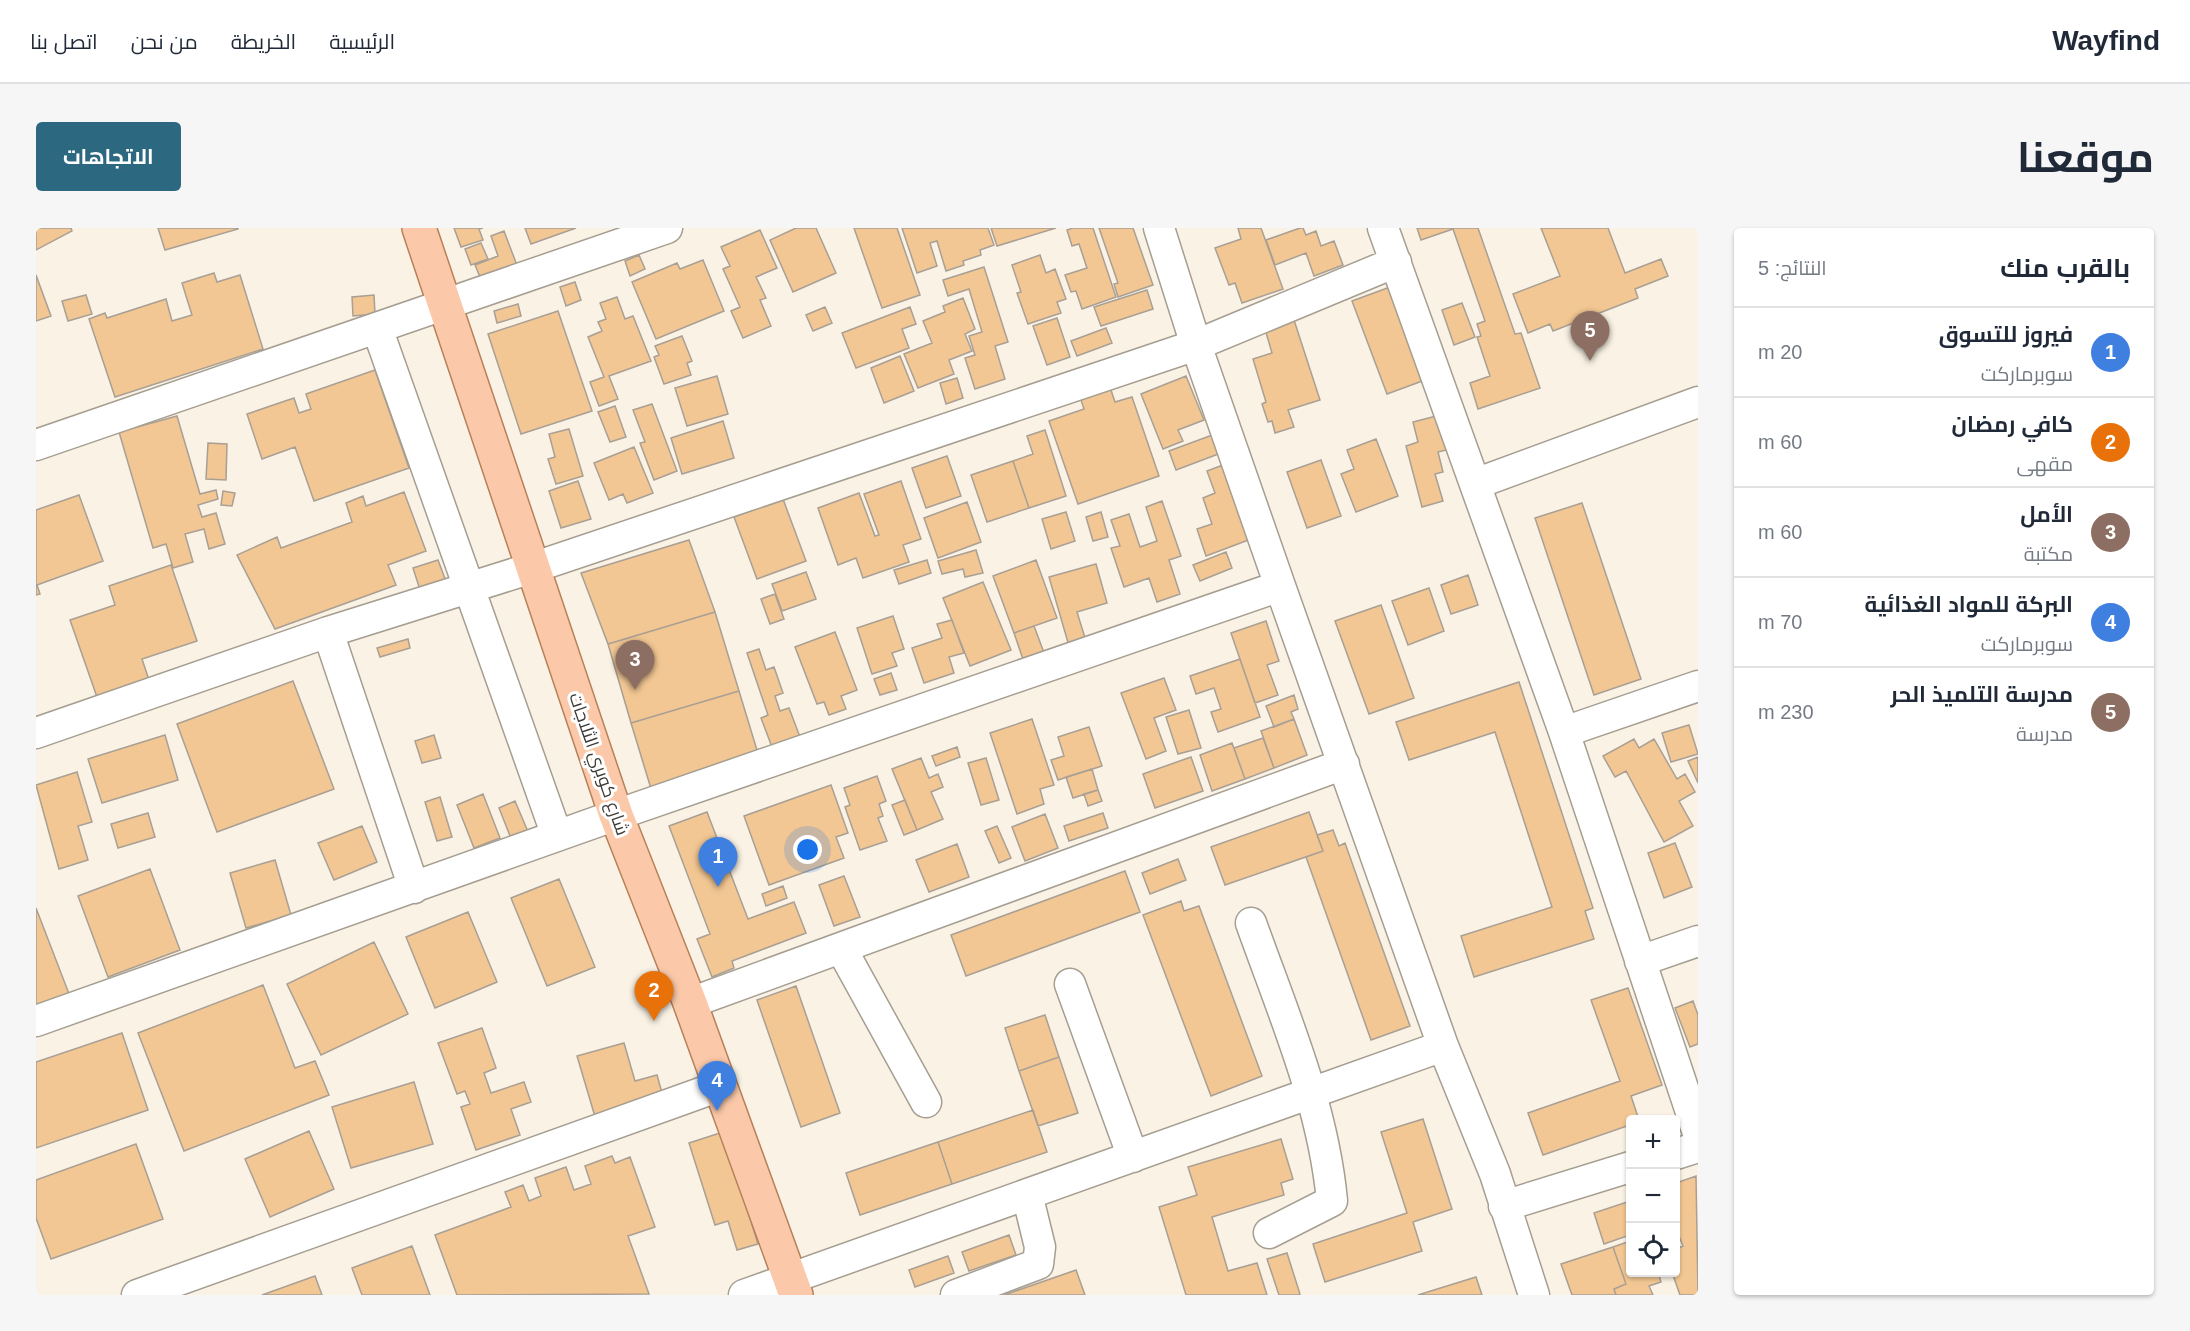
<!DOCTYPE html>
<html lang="ar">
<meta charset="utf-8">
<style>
:root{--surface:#fff;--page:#f6f6f7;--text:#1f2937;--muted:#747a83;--line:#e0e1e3;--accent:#2c6980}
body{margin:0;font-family:Arial,Cairo,sans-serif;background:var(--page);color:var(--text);direction:rtl}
.controls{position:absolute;right:18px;bottom:18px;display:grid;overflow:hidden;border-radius:6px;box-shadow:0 2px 4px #0004}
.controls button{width:54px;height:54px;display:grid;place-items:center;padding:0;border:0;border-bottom:2px solid var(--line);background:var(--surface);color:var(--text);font:30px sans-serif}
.you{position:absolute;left:772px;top:622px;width:21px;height:21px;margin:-15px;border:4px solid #fff;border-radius:50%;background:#1a73e8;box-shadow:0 0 0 9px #1a73e833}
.badge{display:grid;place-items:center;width:39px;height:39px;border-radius:50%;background:var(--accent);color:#fff;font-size:20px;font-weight:700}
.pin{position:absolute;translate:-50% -50px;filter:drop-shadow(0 2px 3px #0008)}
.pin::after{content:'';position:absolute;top:32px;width:21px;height:18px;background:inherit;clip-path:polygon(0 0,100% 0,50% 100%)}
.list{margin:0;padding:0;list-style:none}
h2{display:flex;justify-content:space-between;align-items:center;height:78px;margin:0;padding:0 24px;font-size:26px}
h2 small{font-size:20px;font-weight:400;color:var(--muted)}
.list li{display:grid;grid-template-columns:39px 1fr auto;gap:18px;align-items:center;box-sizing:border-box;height:90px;padding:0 24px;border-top:2px solid var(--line)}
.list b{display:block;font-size:22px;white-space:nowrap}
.list p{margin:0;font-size:20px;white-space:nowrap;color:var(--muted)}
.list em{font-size:20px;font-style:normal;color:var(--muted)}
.icon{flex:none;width:33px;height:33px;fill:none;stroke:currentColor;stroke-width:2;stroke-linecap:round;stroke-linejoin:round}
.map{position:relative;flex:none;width:1662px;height:1067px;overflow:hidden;direction:ltr;border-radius:6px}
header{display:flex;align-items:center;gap:36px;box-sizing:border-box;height:84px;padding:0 30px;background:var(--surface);border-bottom:2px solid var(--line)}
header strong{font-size:28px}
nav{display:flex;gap:33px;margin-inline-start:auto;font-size:21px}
.intro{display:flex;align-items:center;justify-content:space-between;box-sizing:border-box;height:144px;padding:0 36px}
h1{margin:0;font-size:42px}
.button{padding:15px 27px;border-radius:6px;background:var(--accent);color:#fff;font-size:21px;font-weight:700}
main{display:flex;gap:36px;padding:0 36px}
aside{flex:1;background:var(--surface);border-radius:6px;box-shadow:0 2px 4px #0004}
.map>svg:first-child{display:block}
.building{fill:#f2c793;stroke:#a99f94;stroke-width:1.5}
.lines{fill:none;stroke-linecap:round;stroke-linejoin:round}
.minor-casing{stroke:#a59e91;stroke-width:33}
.major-casing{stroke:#b7805b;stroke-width:36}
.minor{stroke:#fff;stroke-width:30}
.major{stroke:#fbc9a9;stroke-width:33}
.labels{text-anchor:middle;stroke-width:6;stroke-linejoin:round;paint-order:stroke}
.street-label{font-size:18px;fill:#3e3b36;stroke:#fff}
</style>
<header>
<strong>Wayfind</strong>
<nav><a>الرئيسية</a><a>الخريطة</a><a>من نحن</a><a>اتصل بنا</a></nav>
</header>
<div class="intro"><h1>موقعنا</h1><a class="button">الاتجاهات</a></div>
<main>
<aside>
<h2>بالقرب منك<small>النتائج: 5</small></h2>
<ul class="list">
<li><span class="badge" style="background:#3f7fe0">1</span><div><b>فيروز للتسوق</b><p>سوبرماركت</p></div><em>20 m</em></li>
<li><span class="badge" style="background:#e8710a">2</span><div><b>كافي رمضان</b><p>مقهى</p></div><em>60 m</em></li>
<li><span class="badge" style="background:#8d6e63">3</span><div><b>الأمل</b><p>مكتبة</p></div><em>60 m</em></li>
<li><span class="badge" style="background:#3f7fe0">4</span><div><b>البركة للمواد الغذائية</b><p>سوبرماركت</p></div><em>70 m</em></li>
<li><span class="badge" style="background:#8d6e63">5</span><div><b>مدرسة التلميذ الحر</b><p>مدرسة</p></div><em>230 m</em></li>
</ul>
</aside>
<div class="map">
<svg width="1662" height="1067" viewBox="0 0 1662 1067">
<rect width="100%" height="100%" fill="#faf3e5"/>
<!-- building -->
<path class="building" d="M0 0H35L36 3 0 22Z
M122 0H202V1L129 22Z
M418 0H447L443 1 447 12 425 19Z
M489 0H540L495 16Z
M760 0H780L800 45 757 64 734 12Z
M818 0H861L884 67 846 80Z
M866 0H952L958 17 944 22 945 27 927 33 928 37 910 43 901 13 894 15 901 38 881 45Z
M955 0H1020L961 18Z
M1037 0H1057L1080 69 1046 81 1040 63 1035 64 1029 47 1051 40 1043 16 1036 18 1031 2Z
M1063 0H1097L1117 57 1082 69 1078 56 1082 55Z
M1202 0H1225L1247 61 1206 75 1199 55 1193 57 1179 20 1205 11Z
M1264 0H1267L1270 7 1280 3 1285 18 1298 13 1307 37 1278 48 1270 25 1239 37 1230 12Z
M1381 0H1442L1479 106 1485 105 1504 160 1442 181 1434 155 1454 148 1441 109 1445 108 1441 96 1449 93 1417 1 1385 12Z
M1505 0H1572L1589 45 1625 31 1632 48 1599 61 1602 70 1517 103 1514 96 1492 105 1477 66 1524 48Z
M724 2 741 40 720 49 730 70 724 72 735 98 707 110 695 83 704 79 687 41 694 38 685 19Z
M468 3 482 40 446 54 439 37 462 28 455 8Z
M445 15 452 31 435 37 429 21Z
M603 27 609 41 594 48 589 33Z
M1004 27 1010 45 1019 41 1030 71 1021 74 1025 85 992 96 981 65 985 64 976 37Z
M667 32 688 83 620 111 596 54 641 35 644 41Z
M948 39 972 114 959 118 969 151 939 161 929 130 939 127 933 108 946 104 933 61 912 68 907 52Z
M178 45 181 54 204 47 227 121 79 169 53 91 69 85 71 90 130 71 136 93 156 87 146 55Z
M0 47 15 88 0 93Z
M539 54 545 72 530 78 524 59Z
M1354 59 1389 152 1351 166 1316 73Z
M1111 62 1117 81 1065 98 1058 79Z
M50 67 56 86 32 93 26 73Z
M338 67 339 86 317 88 316 69Z
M581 69 589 91 597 88 615 133 573 148 582 171 563 178 554 154 568 149 552 109 566 103 562 94 570 91 564 75Z
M927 70 939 101 929 106 936 123 913 132 918 146 882 160 868 126 896 115 887 93 909 84 907 78Z
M1426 75 1439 109 1418 117 1406 82Z
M482 76 485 88 461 95 458 83Z
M789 79 796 95 777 103 770 87Z
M874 79 880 96 866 101 873 120 820 140 806 105Z
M522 83 556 183 485 206 452 106Z
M1021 90 1034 129 1011 137 997 98Z
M1258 92 1284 172 1252 182 1258 199 1239 205 1236 193 1232 194 1226 176 1230 174 1217 131 1236 125 1229 101Z
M1070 100 1076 115 1041 128 1035 113Z
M646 108 656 133 651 135 655 147 628 156 618 129 623 127 619 118Z
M864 128 878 163 848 175 835 140Z
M339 142 373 240 278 273 259 219 226 231 211 186 258 170 263 185 275 181 270 166Z
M681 148 692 186 651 198 639 160Z
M1150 148 1168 192 1142 202 1147 213 1127 221 1105 166Z
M921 150 927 170 910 176 904 155Z
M1073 156 1079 174 1096 169 1123 248 1042 276 1013 193 1048 181 1043 166Z
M616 176 641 243 618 252 604 215 609 214 597 182Z
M579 178 590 209 574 214 562 184Z
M1412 185 1422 219 1402 224 1407 244 1399 246 1407 273 1386 279 1370 218 1382 214 1377 194Z
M141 188 164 266 180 262 182 271 162 277 166 289 180 285 189 316 173 321 168 301 149 306 157 334 137 340 130 316 117 320 83 204Z
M687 193 698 230 646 246 635 210Z
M533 201 547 248 520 256 512 231 519 229 513 206Z
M1009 202 1030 268 993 280 977 233 997 226 991 208Z
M1179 206 1185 225 1140 242 1133 223Z
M1340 211 1362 268 1320 284 1305 246 1318 241 1311 222Z
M172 215 191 216 190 252 170 251Z
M598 219 617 265 591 275 587 266 573 272 558 235Z
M911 228 925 268 890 280 876 240Z
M1285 232 1305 288 1271 300 1251 244Z
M977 233 993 280 951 294 935 247Z
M1187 237 1215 311 1170 328 1161 301 1176 296 1167 270 1179 265 1171 243Z
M542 253 555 291 525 300 513 263Z
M865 253 885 311 867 317 873 334 827 350 820 330 802 337 782 280 823 265 839 308 843 307 828 266Z
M187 263 199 265 196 278 185 277Z
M368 264 390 323 352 337 360 357 239 401 201 327 241 309 245 320 316 294 310 275 327 268 330 278Z
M43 267 67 333 1 357 4 366 0 367V282Z
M747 271 770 333 721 351 698 289Z
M1126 273 1145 328 1133 332 1144 366 1121 374 1113 350 1088 359 1075 320 1084 318 1075 292 1093 286 1104 319 1121 313 1110 279Z
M931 274 945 314 902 330 888 290Z
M1546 275 1605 451 1558 467 1499 290Z
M1030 284 1039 313 1015 321 1006 291Z
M1065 284 1072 309 1057 313 1050 289Z
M653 312 679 384 572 416 545 345Z
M940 322 947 345 929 349 927 341 906 346 902 333Z
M1190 324 1196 340 1164 353 1157 337Z
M402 332 411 356 385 365 377 340Z
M891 332 895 345 863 356 858 342Z
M1000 332 1021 390 978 405 957 348Z
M1060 336 1071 375 1041 384 1050 413 1033 418 1013 349Z
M135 337 161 413 106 431 113 452 61 469 34 392 79 377 73 358Z
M770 344 780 371 746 383 736 356Z
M1432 347 1442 377 1415 386 1405 357Z
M947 354 975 422 934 438 907 370Z
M1393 360 1408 403 1372 417 1356 373Z
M739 366 748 391 734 396 725 371Z
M1345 377 1378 470 1333 486 1299 393Z
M679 384 703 463 595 495 572 416Z
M857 388 868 421 856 425 861 438 836 446 821 400Z
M916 392 928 425 913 429 918 445 888 455 876 420 906 410 901 396Z
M1230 393 1243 433 1231 437 1242 467 1219 475 1195 405Z
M998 398 1010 430 989 437 978 405Z
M799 404 821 462 805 468 810 481 793 487 788 474 781 476 759 419Z
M372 411 374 420 344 429 341 420Z
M723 421 730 442 738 439 747 465 739 468 744 483 753 480 764 509 736 519 725 490 732 487 711 425Z
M1204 431 1224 489 1182 504 1175 484 1185 481 1178 460 1160 466 1154 448Z
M855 445 861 462 844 467 838 451Z
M1128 450 1140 482 1118 490 1130 523 1110 531 1085 465Z
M257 453 298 561 181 604 141 496Z
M1483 454 1557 680 1549 683 1558 711 1438 749 1425 708 1516 679 1459 504 1373 532 1360 494Z
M703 463 724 532 616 564 595 495Z
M1258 467 1262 481 1255 484 1258 491 1238 499 1230 478Z
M1153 482 1165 520 1142 526 1130 489Z
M996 491 1018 557 1004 561 1008 576 981 586 954 505Z
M1258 491 1271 527 1238 540 1225 503Z
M1653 497 1662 526 1635 534 1626 505Z
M1053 499 1066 538 1022 552 1015 532 1028 528 1022 509Z
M129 507 142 552 66 575 52 531Z
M398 507 405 530 386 535 379 513Z
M1227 510 1238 540 1209 551 1198 520Z
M1598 511 1603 520 1618 511 1641 551 1649 546 1659 564 1643 573 1657 598 1628 614 1590 543 1579 549 1567 528Z
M1196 515 1209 551 1176 563 1164 527Z
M921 519 924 529 900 538 896 528Z
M1155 529 1167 563 1119 580 1107 546Z
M1662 529V555L1652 533Z
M885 530 893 550 902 546 907 559 895 564 907 591 881 602 856 541Z
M950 530 963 572 945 577 932 535Z
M1056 541 1062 562 1037 570 1030 549Z
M41 544 56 594 42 598 52 632 23 641 0 557Z
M841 548 850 573 843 576 847 588 842 590 851 613 824 622 809 579 814 577 808 560Z
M795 557 812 605 800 609 808 630 733 657 708 588Z
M1062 562 1066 573 1052 578 1048 566Z
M447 566 464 610 438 620 421 577Z
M404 569 416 609 401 613 389 574Z
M869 572 881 602 868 607 856 577Z
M479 573 493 606 476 613 463 580Z
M671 584 712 691 758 674 770 705 696 733 698 740 676 749 661 711 674 706 633 598Z
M1273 584 1287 623 1189 657 1175 619Z
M112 585 119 609 82 620 75 596Z
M1067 585 1072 600 1033 613 1028 598Z
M1009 586 1022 620 989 633 976 599Z
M326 598 341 634 298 652 282 615Z
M961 598 975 630 963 635 949 603Z
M1297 602 1303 618 1309 615 1374 798 1335 812 1270 629 1287 623 1281 607Z
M1639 615 1656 659 1628 670 1612 625Z
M921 616 933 649 893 664 880 632Z
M1142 631 1150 652 1114 666 1106 645Z
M239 632 255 687 210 700 194 645Z
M114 641 144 722 72 749 42 668Z
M1089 643 1104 684 930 748 915 707Z
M808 648 824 689 798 698 783 657Z
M523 651 559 739 511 758 475 670Z
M747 658 751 670 730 678 726 666Z
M1145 673 1148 683 1163 678 1226 848 1175 868 1107 687Z
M0 680 35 771 0 783Z
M432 684 461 754 399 780 370 709Z
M338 714 372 786 285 827 251 756Z
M227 757 259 840 279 833 293 867 148 923 102 805Z
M760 758 804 885 765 899 721 772Z
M1592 760 1626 857 1595 868 1603 892H1594V897L1507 927 1492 885 1584 853 1555 772Z
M1657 773 1662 787V816L1654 819 1639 780Z
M1009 787 1023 829 983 843 969 800Z
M446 800 460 840 448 845 455 865 488 854 495 874 475 881 484 907 440 922 425 879 434 876 429 863 421 866 402 815Z
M86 805 112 882 0 920V834Z
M588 815 599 853 621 847 628 872 560 892 541 828Z
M1023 829 1042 885 1002 898 983 843Z
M378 854 397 916 315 940 296 879Z
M997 882 1011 924 916 956 902 914Z
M1387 891 1416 981 1377 994 1386 1023 1289 1054 1277 1016 1371 985 1345 904Z
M273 903 298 961 234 989 209 931Z
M687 904 722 1016 701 1022 692 993 679 997 653 915Z
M1245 911 1257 951 1245 955 1248 967 1176 989 1192 1043 1221 1035 1231 1067H1150L1123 979 1161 967 1152 939Z
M902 914 916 956 824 987 810 945Z
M100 916 127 991 15 1031 0 990V952Z
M576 928 579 935 594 929 619 999 592 1008 613 1066 421 1067 399 1007 475 979 469 964 487 957 493 973 505 968 499 950 530 939 538 962 555 956 549 938Z
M1660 948 1662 1067H1644L1636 1044H1640V1021L1647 1018 1640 1001V955Z
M1594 973V1007L1568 1016 1558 985Z
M973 1007 980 1027 933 1043 926 1024Z
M1594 1013V1044H1622L1625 1054 1613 1058 1617 1067H1580L1578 1061 1590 1056 1577 1019Z
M376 1018 394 1067H326L316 1040Z
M1577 1019 1590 1056 1578 1061 1580 1067H1536L1525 1036Z
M1251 1025 1264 1066 1262 1067H1243L1231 1031Z
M912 1028 918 1045 879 1059 873 1042Z
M1040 1042 1049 1067H968Z
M279 1048 286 1067H226Z
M1440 1049 1446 1067H1382Z"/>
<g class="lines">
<!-- minor casing -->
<g class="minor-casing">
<path id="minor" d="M1123 0 1160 117 1244 358 1407 818 1459 946 1498 1067
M1347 0 1528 504 1662 905
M341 100 521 608
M0 217 631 0
M1439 256 1662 174
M292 404 378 660
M1528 504 1662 458
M0 505 292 404 496 340 1160 117 1360 34
M1215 695C1247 785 1287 876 1296 973L1233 1005
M805 720 890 874
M1604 733 1662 713
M1034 756 1097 929
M654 775 1308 536
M0 793 580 587 1244 358
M1640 926 1662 919
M1468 978 1594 939
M101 1067 684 858
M708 1067 1407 818
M920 1067 1002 1036 1004 1019 991 966"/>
</g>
<!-- major casing -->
<g class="major-casing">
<path id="major" d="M383 0 580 587 654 775 760 1067"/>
</g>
<!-- minor -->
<use href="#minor" class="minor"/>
<!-- major -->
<use href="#major" class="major"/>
</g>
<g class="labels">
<!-- street labels -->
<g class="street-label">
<text transform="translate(563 536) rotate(71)" y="6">شارع كوبري الثلاجات</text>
</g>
</g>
</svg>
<div class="controls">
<button>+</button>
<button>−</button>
<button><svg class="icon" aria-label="locate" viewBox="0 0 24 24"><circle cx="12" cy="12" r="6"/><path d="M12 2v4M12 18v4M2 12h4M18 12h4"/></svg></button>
</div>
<div class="you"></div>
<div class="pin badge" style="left:682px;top:659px;background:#3f7fe0">1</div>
<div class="pin badge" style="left:618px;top:793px;background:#e8710a">2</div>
<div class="pin badge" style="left:599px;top:462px;background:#8d6e63">3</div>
<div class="pin badge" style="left:681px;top:883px;background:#3f7fe0">4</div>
<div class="pin badge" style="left:1554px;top:133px;background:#8d6e63">5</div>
</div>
</main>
